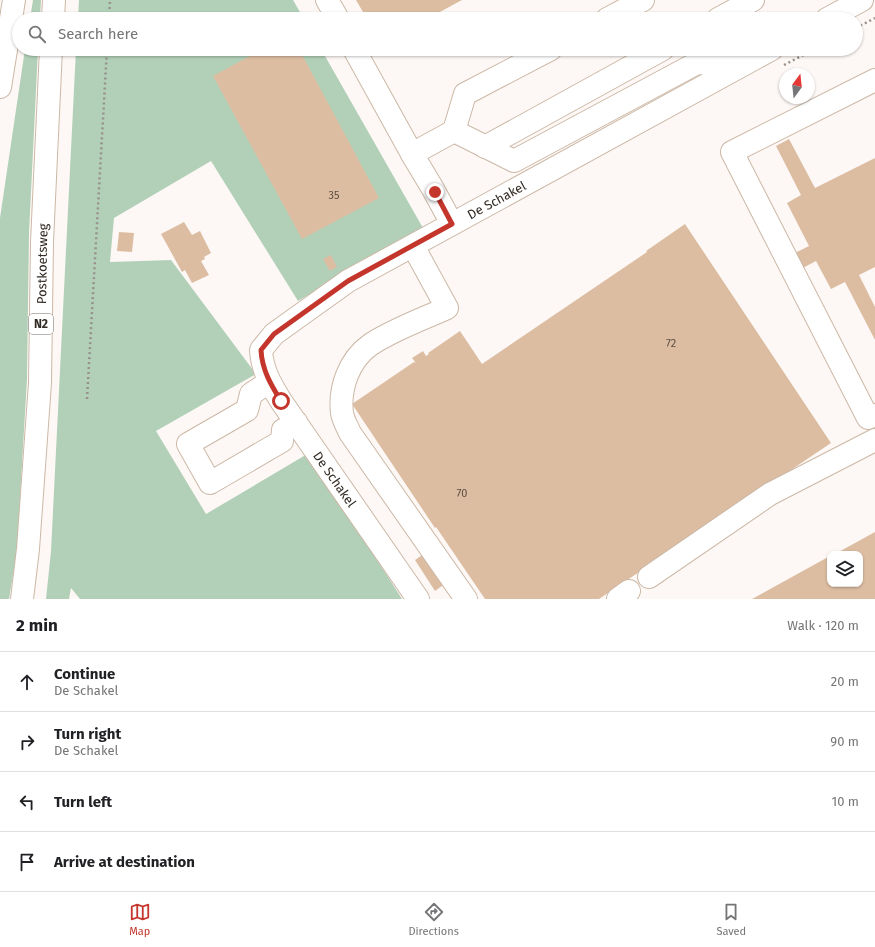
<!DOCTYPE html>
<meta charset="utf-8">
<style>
:root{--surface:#fff;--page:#f6f6f6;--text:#202124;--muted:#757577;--line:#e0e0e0;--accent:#c4362c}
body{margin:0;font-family:"Fira Sans",sans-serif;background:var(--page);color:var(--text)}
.controls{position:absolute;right:12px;bottom:12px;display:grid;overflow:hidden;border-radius:8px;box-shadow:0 1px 3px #0004}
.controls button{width:36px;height:36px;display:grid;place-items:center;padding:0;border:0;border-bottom:1px solid var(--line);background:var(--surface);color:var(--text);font:20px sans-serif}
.compass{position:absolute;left:779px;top:68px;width:36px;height:36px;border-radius:50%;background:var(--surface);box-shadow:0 1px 3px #0004;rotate:15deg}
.stop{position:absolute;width:12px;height:12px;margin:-9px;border:3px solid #c4362c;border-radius:50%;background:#fff}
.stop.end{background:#c4362c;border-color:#fff;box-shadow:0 1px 4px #0008}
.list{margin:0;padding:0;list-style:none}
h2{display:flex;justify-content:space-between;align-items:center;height:52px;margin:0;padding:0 16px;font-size:17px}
h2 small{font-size:13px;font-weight:400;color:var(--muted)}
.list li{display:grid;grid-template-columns:26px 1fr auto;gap:12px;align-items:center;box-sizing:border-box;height:60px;padding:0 16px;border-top:1px solid var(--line)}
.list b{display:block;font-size:15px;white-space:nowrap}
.list p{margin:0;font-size:13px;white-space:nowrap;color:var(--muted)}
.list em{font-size:13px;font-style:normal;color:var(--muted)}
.icon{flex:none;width:22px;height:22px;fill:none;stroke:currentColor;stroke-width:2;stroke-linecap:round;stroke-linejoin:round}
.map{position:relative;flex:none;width:875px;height:599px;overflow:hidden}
.search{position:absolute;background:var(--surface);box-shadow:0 1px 3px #0004;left:12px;right:12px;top:12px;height:44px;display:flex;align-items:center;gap:10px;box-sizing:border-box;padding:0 14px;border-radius:22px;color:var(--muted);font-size:15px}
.sheet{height:292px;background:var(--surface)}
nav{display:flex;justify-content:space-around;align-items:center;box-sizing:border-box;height:56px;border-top:1px solid var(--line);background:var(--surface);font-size:11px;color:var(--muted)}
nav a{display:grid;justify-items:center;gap:2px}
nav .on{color:var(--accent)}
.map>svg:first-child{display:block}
.green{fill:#b2d0b8}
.building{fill:#dcbda2}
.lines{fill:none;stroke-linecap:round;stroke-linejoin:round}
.minor-casing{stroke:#ccb8a6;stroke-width:24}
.highway-casing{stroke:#ccb8a6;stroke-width:24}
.path{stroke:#97908b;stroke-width:2.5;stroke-dasharray:2 3;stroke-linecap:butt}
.minor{stroke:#fff;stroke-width:22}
.highway{stroke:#fff;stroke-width:22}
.route{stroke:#c4362c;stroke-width:5}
.labels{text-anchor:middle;stroke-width:3.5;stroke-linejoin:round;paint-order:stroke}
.number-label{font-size:11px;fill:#5c4f43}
.shield{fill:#fff;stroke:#706a65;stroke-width:1}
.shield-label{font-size:12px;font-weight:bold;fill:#322a23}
.street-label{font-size:13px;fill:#322a23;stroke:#fff}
</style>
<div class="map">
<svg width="875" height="599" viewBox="0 0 875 599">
<rect width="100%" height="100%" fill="#fdf8f5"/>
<!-- green -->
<path class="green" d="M33 0H41L40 19H30Z
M79 0H293L304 19H78Z
M25 49H38L29 233 27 379 17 550 9 599H0V218Z
M76 49H321L423 228 298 301 211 161 114 218 110 262 171 260 256 374 156 431 206 514 309 453 402 599H80L71 588 69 599H46L51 551Z"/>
<!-- building -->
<path class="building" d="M356 0H462L427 19H367Z
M263 49H299L379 198 302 239 213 76Z
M789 139 815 188 875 158V267L859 275 875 307V340L845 282 831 289 816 261 799 270 791 255 809 246 787 203 801 195 776 146Z
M184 222 192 235 200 231 211 253 204 257 205 259 201 261 209 275 192 283 185 270 182 272 161 234Z
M685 224 831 443 599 599H485L436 527 435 528 352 404 414 362 416 363 412 358 423 351 426 356 429 354 428 353 460 331 482 364 647 252 646 251Z
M119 232 134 233 132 252 117 251Z
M331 255 337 267 330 271 323 259Z
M875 532V599H752L830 556V584H860V554H835Z
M425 553 446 583 435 591 415 560Z"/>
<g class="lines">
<!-- minor casing -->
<g class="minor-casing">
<g id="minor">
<path d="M327 0 338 19"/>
<path d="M607 19 643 0"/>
<path d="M718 19 753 0"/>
<path d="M827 19 862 0"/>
<path d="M354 49 412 154 454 131 514 161 697 63 743 64"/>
<path d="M875 80 732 152 868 418 875 415"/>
<path d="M454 131 465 94 551 49"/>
<path d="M485 147 663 49"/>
<path d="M412 154 433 189 452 224"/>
<path d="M413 246 447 308C423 319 392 330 370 345 349 360 339 388 342 413 343 420 347 426 350 433L466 599"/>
<path d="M269 382 251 394 247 410 188 444 210 483 282 441 283 430 296 422"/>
<path d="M649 577 770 494 875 440"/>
<path id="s1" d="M418 599 281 401C271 385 262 370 261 350L274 334 348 281 772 49"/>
<path d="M618 599 629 591"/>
</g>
</g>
<!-- highway casing -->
<g class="highway-casing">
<g id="highway">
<path d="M53 19 54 0"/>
<path d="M0 87 14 0"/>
<path id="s2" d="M22 599 28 549 40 383 42 242 51 49"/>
</g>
</g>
<!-- path -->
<path class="path" d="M109 19 110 0
M856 28 875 18
M784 65 815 49
M87 399 107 49"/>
<!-- minor -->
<use href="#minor" class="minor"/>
<!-- highway -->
<use href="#highway" class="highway"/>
</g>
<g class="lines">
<!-- route -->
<path class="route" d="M281 401C271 385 262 370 261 350L274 334 348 281 452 224 435 192"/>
</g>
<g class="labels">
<!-- number labels -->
<g class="number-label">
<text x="334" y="199">35</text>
<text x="671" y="347">72</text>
<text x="462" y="497">70</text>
</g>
<!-- shield labels -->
<rect class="shield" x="29" y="314" width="24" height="20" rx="3"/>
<g class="shield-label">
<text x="41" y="328">N2</text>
</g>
<!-- street labels -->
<g class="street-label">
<text dy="5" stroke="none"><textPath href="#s1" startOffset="577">De Schakel</textPath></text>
<text dy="5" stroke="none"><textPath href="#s2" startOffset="336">Postkoetsweg</textPath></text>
<text transform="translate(335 479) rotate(55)" y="5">De Schakel</text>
</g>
</g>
</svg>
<div class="controls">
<button><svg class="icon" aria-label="layers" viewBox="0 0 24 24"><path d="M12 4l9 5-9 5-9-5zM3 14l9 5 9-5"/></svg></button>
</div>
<svg class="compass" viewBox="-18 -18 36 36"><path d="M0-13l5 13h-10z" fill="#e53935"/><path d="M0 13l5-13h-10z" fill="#757577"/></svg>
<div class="stop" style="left:281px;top:401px"></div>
<div class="stop end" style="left:435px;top:192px"></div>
<div class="search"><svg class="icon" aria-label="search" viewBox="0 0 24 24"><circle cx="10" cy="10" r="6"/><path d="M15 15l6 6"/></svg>Search here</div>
</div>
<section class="sheet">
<h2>2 min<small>Walk · 120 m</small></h2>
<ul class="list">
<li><svg class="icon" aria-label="ahead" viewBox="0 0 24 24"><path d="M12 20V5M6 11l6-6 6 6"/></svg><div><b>Continue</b><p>De Schakel</p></div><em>20 m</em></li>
<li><svg class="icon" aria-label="right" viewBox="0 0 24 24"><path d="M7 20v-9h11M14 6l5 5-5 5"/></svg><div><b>Turn right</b><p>De Schakel</p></div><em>90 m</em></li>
<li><svg class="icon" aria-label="left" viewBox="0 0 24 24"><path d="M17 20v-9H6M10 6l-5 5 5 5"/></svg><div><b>Turn left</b></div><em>10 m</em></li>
<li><svg class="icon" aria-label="arrive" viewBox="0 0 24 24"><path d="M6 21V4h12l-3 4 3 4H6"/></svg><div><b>Arrive at destination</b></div></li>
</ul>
</section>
<nav>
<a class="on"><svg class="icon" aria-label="map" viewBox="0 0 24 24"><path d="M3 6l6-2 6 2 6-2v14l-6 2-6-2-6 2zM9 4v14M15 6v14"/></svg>Map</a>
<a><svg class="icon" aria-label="directions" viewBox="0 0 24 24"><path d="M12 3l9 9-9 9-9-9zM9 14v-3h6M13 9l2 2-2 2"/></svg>Directions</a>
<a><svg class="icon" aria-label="saved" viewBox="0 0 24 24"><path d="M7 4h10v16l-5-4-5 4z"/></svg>Saved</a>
</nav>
